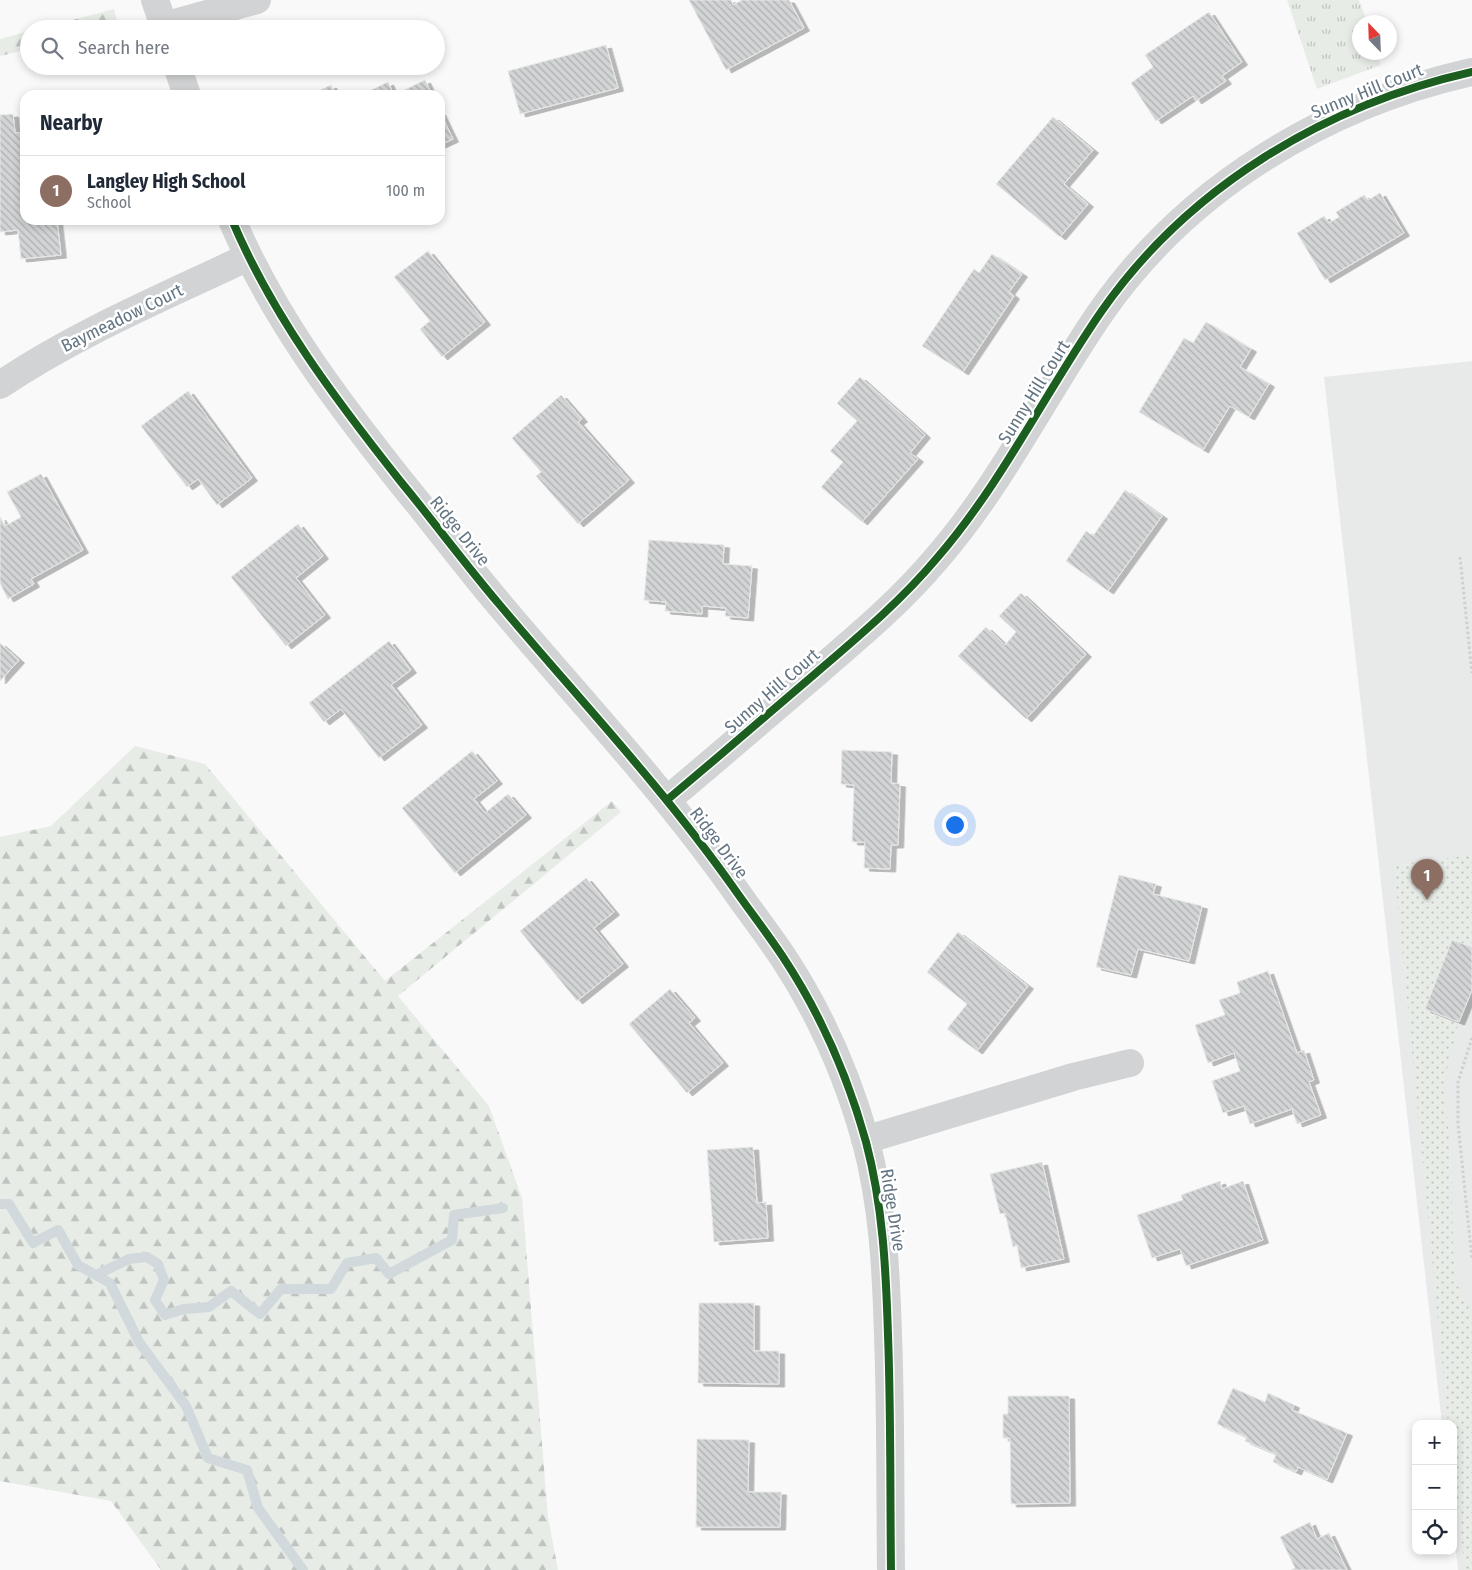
<!DOCTYPE html>
<meta charset="utf-8">
<style>
:root{--surface:#fff;--page:#f6f6f7;--text:#1f2937;--muted:#747a83;--line:#e0e1e3;--accent:#0b8043}
body{margin:0;font-family:"Fira Sans Condensed",sans-serif;background:var(--page);color:var(--text)}
.controls{position:absolute;right:15px;bottom:15px;display:grid;overflow:hidden;border-radius:10px;box-shadow:0 2px 8px #0003}
.controls button{width:45px;height:45px;display:grid;place-items:center;padding:0;border:0;border-bottom:1px solid var(--line);background:var(--surface);color:var(--text);font:25px sans-serif}
.compass{position:absolute;left:1352px;top:15px;width:45px;height:45px;border-radius:50%;background:var(--surface);box-shadow:0 2px 8px #0003;rotate:337deg}
.you{position:absolute;left:954px;top:824px;width:18px;height:18px;margin:-12px;border:4px solid #fff;border-radius:50%;background:#1a73e8;box-shadow:0 0 0 8px #1a73e833}
.badge{display:grid;place-items:center;width:32px;height:32px;border-radius:50%;background:var(--accent);color:#fff;font-size:16px;font-weight:700}
.pin{position:absolute;translate:-50% -41px;filter:drop-shadow(0 1px 2px #0008)}
.pin::after{content:'';position:absolute;top:26px;width:18px;height:15px;background:inherit;clip-path:polygon(0 0,100% 0,50% 100%)}
.list{margin:0;padding:0;list-style:none}
h2{display:flex;justify-content:space-between;align-items:center;height:65px;margin:0;padding:0 20px;font-size:21px}
h2 small{font-size:16px;font-weight:400;color:var(--muted)}
.list li{display:grid;grid-template-columns:32px 1fr auto;gap:15px;align-items:center;box-sizing:border-box;height:70px;padding:0 20px;border-top:1px solid var(--line)}
.list b{display:block;font-size:19px;white-space:nowrap}
.list p{margin:0;font-size:16px;white-space:nowrap;color:var(--muted)}
.list em{font-size:16px;font-style:normal;color:var(--muted)}
.icon{flex:none;width:28px;height:28px;fill:none;stroke:currentColor;stroke-width:2;stroke-linecap:round;stroke-linejoin:round}
.map{position:relative;flex:none;width:1472px;height:1570px;overflow:hidden}
.search{position:absolute;background:var(--surface);box-shadow:0 2px 8px #0003;left:20px;top:20px;width:425px;height:55px;display:flex;align-items:center;gap:12px;box-sizing:border-box;padding:0 18px;border-radius:28px;color:var(--muted);font-size:19px}
.panel{position:absolute;background:var(--surface);box-shadow:0 2px 8px #0003;left:20px;top:90px;width:425px;height:135px;border-radius:15px}
.map>svg:first-child{display:block}
.built{fill:#e8e9e9}
.grass{fill:url(#grass-dots)}
.forest{fill:url(#forest-firs)}
.park{fill:url(#park-tufts)}
.lines{fill:none;stroke-linecap:round;stroke-linejoin:round}
.stream{stroke:#d1d9dc;stroke-width:10}
.building{fill:url(#building-back-hatch);stroke:#e8e8e8;filter:url(#shadow)}
.path{stroke:#cecfd0;stroke-width:3;stroke-dasharray:2.5 2.5;stroke-linecap:butt}
.street{stroke:#d1d3d4;stroke-width:28}
.cycleway-casing{stroke:#fff;stroke-width:11}
.cycleway{stroke:#1b5e20;stroke-width:8}
.labels{text-anchor:middle;stroke-width:5;stroke-linejoin:round;paint-order:stroke}
.street-label{font-size:18px;fill:#647583;stroke:#fff}
</style>
<div class="map">
<svg width="1472" height="1570" viewBox="0 0 1472 1570">
<defs>
<pattern id="grass-dots" width="8" height="8" patternUnits="userSpaceOnUse" patternTransform="scale(1.25)"><rect width="8" height="8" fill="#e8ece7"/><path d="M2 2h.1M6 6h.1" fill="none" stroke="#c0c4c1" stroke-width="1.8" stroke-linecap="round"/></pattern>
<pattern id="forest-firs" width="22" height="20" patternUnits="userSpaceOnUse" patternTransform="scale(1.25)"><rect width="22" height="20" fill="#e8ece7"/><path d="M5 1l3.5 6h-7zM16 11l3.5 6h-7z" fill="#c0c4c1"/></pattern>
<pattern id="park-tufts" width="24" height="20" patternUnits="userSpaceOnUse" patternTransform="scale(1.25)"><rect width="24" height="20" fill="#e8ece7"/><path d="M3 7l-1-3M5 7V3M7 7l1-3M15 17l-1-3M17 17v-4M19 17l1-3" fill="none" stroke="#c0c4c1"/></pattern>
<pattern id="building-back-hatch" width="6" height="6" patternUnits="userSpaceOnUse" patternTransform="scale(1.25)"><rect width="6" height="6" fill="#d2d4d5"/><path d="M-1 5l2 2M0 0l6 6M5-1l2 2" fill="none" stroke="#aeb1b2"/></pattern>
<filter id="shadow"><feDropShadow dx="5.5" dy="3" stdDeviation="0" flood-color="#0004"/></filter>
</defs>
<rect width="100%" height="100%" fill="#f9f9f9"/>
<!-- built -->
<path class="built" d="M1472 361V1570H1458L1453 1525V1424H1442L1324 377Z"/>
<!-- grass -->
<path class="grass" d="M1472 855V947L1452 940 1425 1009 1459 1022 1443 1085 1451 1150 1453 1253 1456 1281 1472 1315V1570H1465L1453 1466V1424H1448L1443 1371 1394 865Z"/>
<!-- forest -->
<path class="forest" d="M114 9 118 25 103 29H39Z
M29 31V49L0 56V39Z
M135 746 205 764 385 981 612 801 621 812 398 996 489 1106 522 1198 548 1517 558 1570H161L111 1501 0 1481V837L51 826Z"/>
<!-- park -->
<path class="park" d="M1287 0H1359L1367 22H1360V52L1376 53 1381 65 1317 89Z"/>
<g class="lines">
<!-- stream -->
<path class="stream" d="M0 1204H9L33 1243 58 1230 78 1265 110 1283 139 1342 186 1406 208 1458 247 1470 258 1508 303 1570
M96 1275 129 1259 147 1257 158 1264 164 1280 155 1300 165 1315 184 1309 209 1307 231 1291 260 1314 281 1289H331L347 1263 376 1258 389 1274 452 1240 454 1215 503 1208"/>
</g>
<!-- building -->
<path class="building" d="M689 0H731L733 5 742 0H789L804 28 726 70Z
M1209 12 1242 62 1222 76 1226 81 1196 101 1193 96 1156 121 1131 83 1153 67 1145 55Z
M606 45 618 88 520 114 508 71Z
M425 80 432 95H361L388 82 394 95Z
M331 85 335 95H310Z
M440 112 453 139 440 145Z
M13 114 15 133 25 132V220H57L61 255 21 259 18 230 0 232V115Z
M1053 117 1093 150 1064 184 1088 204 1060 237 996 184Z
M1380 193 1404 233 1325 280 1297 233 1324 216 1329 223 1339 217 1336 212 1364 195 1368 200Z
M428 251 485 322 442 357 420 329 430 321 394 277Z
M992 254 1022 274 1009 292 1014 296 963 372 922 346 974 269 979 273Z
M1206 322 1251 349 1240 367 1269 384 1249 417 1230 406 1203 450 1139 412 1184 338 1193 343Z
M860 377 925 435 910 453 918 459 862 522 821 487 843 462 830 451 857 421 837 403Z
M188 391 252 478 217 505 198 479 187 487 141 426Z
M561 395 582 419 578 422 629 480 578 524 536 476 541 472 512 438Z
M41 474 83 550 31 579 34 584 8 599 0 583V517L5 526 21 517 7 492Z
M1125 490 1162 516 1108 591 1066 561 1086 531 1093 536Z
M298 524 323 556 296 578 325 615 286 646 231 577Z
M649 540 724 545 723 564 752 566 748 618 725 616 726 608 702 606V614L665 611 666 602 644 600Z
M1021 593 1086 654 1026 719 958 656 986 627 1005 645 1016 632 999 616Z
M389 641 411 670 391 685 422 725 379 758 341 709 324 722 309 703Z
M0 643 19 660 0 681Z
M842 750 892 752 891 783 900 784 898 845H891L890 869 864 868 865 842H852L854 785 841 784Z
M472 751 497 781 474 799 485 813 508 794 526 815 455 873 402 808Z
M1119 875 1156 884 1153 894 1202 906 1189 961 1138 949 1131 975 1096 967Z
M586 878 614 912 594 928 623 964 577 1001 520 931Z
M958 932 1028 986 977 1051 947 1029 967 1004 927 972Z
M1452 940 1472 947V990L1459 1022 1425 1009Z
M1268 971 1297 1053 1304 1050 1314 1080 1309 1082 1321 1115 1297 1124 1292 1109 1250 1124 1244 1106 1223 1113 1212 1081 1240 1071 1234 1053 1208 1063 1195 1025 1225 1015 1219 1000 1240 993 1237 982Z
M670 989 695 1018 689 1023 723 1063 687 1093 629 1024Z
M753 1147 757 1203 766 1202 768 1238 714 1242 707 1150Z
M1042 1162 1064 1259 1021 1268 1017 1245 1013 1247 1005 1213 1000 1214 990 1174Z
M1220 1181 1222 1189 1243 1181 1263 1240 1186 1266 1180 1249 1152 1258 1137 1215 1183 1200 1181 1195Z
M699 1303H754V1351H779V1384L698 1383Z
M1233 1388 1265 1402 1268 1393 1294 1405 1292 1410 1347 1433 1327 1480 1298 1467 1296 1472 1273 1462 1276 1454 1245 1441 1247 1437 1217 1424Z
M1008 1396H1069L1070 1503 1011 1504 1010 1438H1003V1414H1008Z
M697 1439 749 1440 748 1492H781L780 1527H696Z
M1310 1522 1317 1539 1329 1533 1347 1570H1291L1295 1568 1280 1537Z"/>
<g class="lines">
<!-- path -->
<path class="path" d="M1460 557 1472 673
M1472 1038 1458 1082V1124L1472 1259"/>
<!-- street -->
<path class="street" d="M155 0 165 29
M164 26 257 0
M177 66 187 95
M232 220C273 317 336 400 401 482 434 522 465 564 499 604 578 698 662 787 733 887 749 910 767 933 783 957 820 1013 848 1077 866 1142 883 1206 886 1270 888 1335 891 1414 890 1492 891 1570
M0 385C77 333 164 297 248 257
M667 800C717 758 766 716 816 673 858 637 901 601 937 558 1002 483 1045 393 1101 312 1188 187 1325 105 1472 72
M865 1140 1073 1077 1130 1063"/>
<!-- cycleway casing -->
<g class="cycleway-casing">
<path id="cycleway" d="M232 220C273 317 336 400 401 482 434 522 465 564 499 604 578 698 662 787 733 887 749 910 767 933 783 957 820 1013 848 1077 866 1142 883 1206 886 1270 888 1335 891 1414 890 1492 891 1570
M667 800C717 758 766 716 816 673 858 637 901 601 937 558 1002 483 1045 393 1101 312 1188 187 1325 105 1472 72"/>
</g>
<!-- cycleway -->
<use href="#cycleway" class="cycleway"/>
</g>
<g class="labels">
<!-- street labels -->
<g class="street-label">
<text transform="translate(1367 91) rotate(-22)" y="6">Sunny Hill Court</text>
<text transform="translate(122 318) rotate(-26)" y="6">Baymeadow Court</text>
<text transform="translate(1034 392) rotate(-58)" y="6">Sunny Hill Court</text>
<text transform="translate(460 531) rotate(51)" y="6">Ridge Drive</text>
<text transform="translate(772 691) rotate(-41)" y="6">Sunny Hill Court</text>
<text transform="translate(719 843) rotate(53)" y="6">Ridge Drive</text>
<text transform="translate(893 1210) rotate(81)" y="6">Ridge Drive</text>
</g>
</g>
</svg>
<div class="controls">
<button>+</button>
<button>−</button>
<button><svg class="icon" aria-label="locate" viewBox="0 0 24 24"><circle cx="12" cy="12" r="6"/><path d="M12 2v4M12 18v4M2 12h4M18 12h4"/></svg></button>
</div>
<svg class="compass" viewBox="-18 -18 36 36"><path d="M0-13l5 13h-10z" fill="#e53935"/><path d="M0 13l5-13h-10z" fill="#747a83"/></svg>
<div class="you"></div>
<div class="pin badge" style="left:1427px;top:900px;background:#8d6e63">1</div>
<div class="search"><svg class="icon" aria-label="search" viewBox="0 0 24 24"><circle cx="10" cy="10" r="6"/><path d="M15 15l6 6"/></svg>Search here</div>
<section class="panel">
<h2>Nearby<small></small></h2>
<ul class="list">
<li><span class="badge" style="background:#8d6e63">1</span><div><b>Langley High School</b><p>School</p></div><em>100 m</em></li>
</ul>
</section>
</div>
